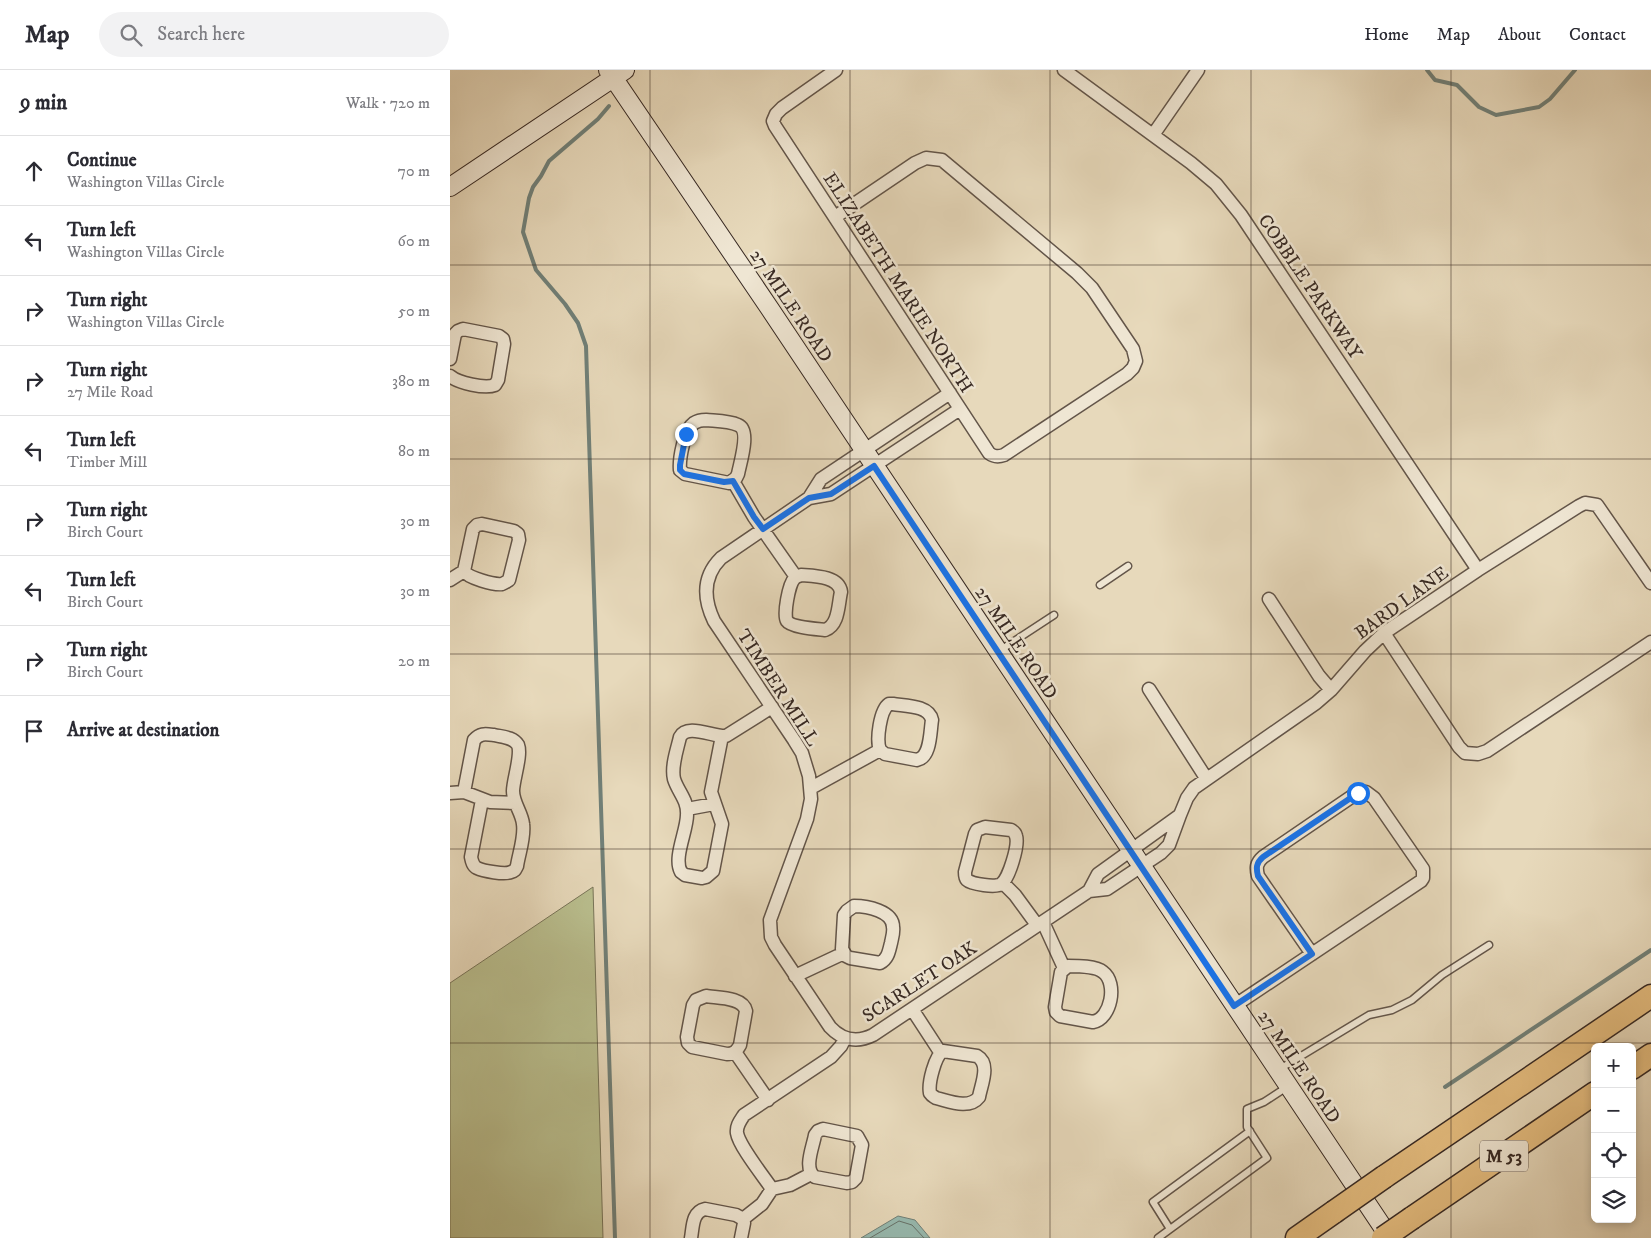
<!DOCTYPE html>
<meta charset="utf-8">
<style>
:root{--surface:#fff;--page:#f2f2f3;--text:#2b2b33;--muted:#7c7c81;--line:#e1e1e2}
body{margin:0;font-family:"IM FELL DW Pica",serif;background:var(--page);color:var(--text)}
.controls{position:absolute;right:15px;bottom:15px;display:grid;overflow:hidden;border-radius:8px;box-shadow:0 2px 8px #0003}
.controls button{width:45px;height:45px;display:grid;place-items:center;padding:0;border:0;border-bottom:1px solid var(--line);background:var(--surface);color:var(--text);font:25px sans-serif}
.stop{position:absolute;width:15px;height:15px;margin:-11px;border:4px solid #1a73e8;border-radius:50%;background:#fff}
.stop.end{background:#1a73e8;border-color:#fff;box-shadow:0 1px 5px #0008}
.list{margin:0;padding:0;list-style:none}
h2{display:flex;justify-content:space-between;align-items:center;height:65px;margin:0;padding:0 20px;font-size:21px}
h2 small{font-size:16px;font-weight:400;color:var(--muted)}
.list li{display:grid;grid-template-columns:32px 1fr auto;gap:15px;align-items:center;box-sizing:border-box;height:70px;padding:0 20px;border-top:1px solid var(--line)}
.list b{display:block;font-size:19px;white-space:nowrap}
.list p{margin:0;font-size:16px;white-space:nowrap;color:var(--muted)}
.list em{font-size:16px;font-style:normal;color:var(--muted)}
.icon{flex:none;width:28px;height:28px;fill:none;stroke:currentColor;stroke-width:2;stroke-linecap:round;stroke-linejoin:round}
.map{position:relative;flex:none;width:1201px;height:1168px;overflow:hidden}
header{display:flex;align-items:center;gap:30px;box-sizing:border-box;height:70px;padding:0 25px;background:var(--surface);border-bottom:1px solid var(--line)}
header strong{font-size:24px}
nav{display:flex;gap:28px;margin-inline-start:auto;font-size:18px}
.search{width:350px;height:45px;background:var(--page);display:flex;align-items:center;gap:12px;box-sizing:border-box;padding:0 18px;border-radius:28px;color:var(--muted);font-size:19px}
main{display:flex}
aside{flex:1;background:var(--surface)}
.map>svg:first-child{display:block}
.green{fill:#b9be8e;stroke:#787458}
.water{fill:#97bab0;stroke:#718078}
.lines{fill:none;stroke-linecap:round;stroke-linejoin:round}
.shore{stroke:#67726a;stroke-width:1}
.stream{stroke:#718078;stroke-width:4}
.lane-casing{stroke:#635549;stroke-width:9}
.street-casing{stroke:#635549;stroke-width:15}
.secondary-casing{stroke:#372923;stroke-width:20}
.highway-casing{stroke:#372923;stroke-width:25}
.lane{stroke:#efe6d3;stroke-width:6}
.street{stroke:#efe6d3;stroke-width:12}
.secondary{stroke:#efe6d3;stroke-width:18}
.highway{stroke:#e4bc7e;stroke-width:22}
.highway-bridge-casing{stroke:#372923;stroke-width:25;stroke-linecap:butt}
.highway-bridge{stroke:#e4bc7e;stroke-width:22}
.route{stroke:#1a73e8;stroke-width:6}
.grid{fill:none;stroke:#372923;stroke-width:1;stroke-opacity:0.55}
.labels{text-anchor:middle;stroke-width:5;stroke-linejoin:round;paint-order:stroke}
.shield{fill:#efe6d3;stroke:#6e6258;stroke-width:1}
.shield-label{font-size:18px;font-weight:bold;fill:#372923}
.street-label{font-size:19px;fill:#372923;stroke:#efe6d3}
</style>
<header>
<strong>Map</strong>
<div class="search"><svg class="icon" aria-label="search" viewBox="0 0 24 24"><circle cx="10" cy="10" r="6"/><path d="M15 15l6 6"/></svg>Search here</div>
<nav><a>Home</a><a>Map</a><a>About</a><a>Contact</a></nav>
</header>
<main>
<aside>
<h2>9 min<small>Walk · 720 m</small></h2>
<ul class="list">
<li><svg class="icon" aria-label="ahead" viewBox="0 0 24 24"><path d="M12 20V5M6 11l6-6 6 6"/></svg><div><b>Continue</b><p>Washington Villas Circle</p></div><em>70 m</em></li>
<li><svg class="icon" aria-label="left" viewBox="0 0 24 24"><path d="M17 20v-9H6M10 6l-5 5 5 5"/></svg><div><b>Turn left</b><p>Washington Villas Circle</p></div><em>60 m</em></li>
<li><svg class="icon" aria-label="right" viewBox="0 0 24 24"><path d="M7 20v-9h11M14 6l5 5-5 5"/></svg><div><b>Turn right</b><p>Washington Villas Circle</p></div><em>50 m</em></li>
<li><svg class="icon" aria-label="right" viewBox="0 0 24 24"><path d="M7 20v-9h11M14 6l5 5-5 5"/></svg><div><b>Turn right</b><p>27 Mile Road</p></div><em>380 m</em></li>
<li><svg class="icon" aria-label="left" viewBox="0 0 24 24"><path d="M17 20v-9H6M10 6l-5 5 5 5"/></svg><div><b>Turn left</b><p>Timber Mill</p></div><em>80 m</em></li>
<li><svg class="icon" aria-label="right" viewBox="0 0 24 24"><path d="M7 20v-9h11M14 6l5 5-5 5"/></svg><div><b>Turn right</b><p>Birch Court</p></div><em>30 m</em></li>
<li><svg class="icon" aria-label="left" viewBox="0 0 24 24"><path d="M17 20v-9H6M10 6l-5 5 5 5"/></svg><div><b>Turn left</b><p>Birch Court</p></div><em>30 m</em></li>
<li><svg class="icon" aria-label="right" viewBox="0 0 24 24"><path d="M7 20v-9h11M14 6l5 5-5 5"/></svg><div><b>Turn right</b><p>Birch Court</p></div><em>20 m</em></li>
<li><svg class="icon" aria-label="arrive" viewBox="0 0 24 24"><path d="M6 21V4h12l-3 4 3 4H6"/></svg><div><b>Arrive at destination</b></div></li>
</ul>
</aside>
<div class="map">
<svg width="1201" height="1168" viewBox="0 0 1201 1168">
<rect width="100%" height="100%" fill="#e7d9bb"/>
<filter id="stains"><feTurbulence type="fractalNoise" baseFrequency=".004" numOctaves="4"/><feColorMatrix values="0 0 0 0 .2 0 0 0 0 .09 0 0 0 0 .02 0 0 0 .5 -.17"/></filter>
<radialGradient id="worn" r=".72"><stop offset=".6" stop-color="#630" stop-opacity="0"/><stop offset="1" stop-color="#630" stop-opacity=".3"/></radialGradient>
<!-- green -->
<path class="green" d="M143 817 153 1168H0V913Z"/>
<!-- water -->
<path class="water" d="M448 1146 465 1150 480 1168H411Z"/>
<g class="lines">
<!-- shore -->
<path class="shore" d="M420 1168 449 1151 462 1155 474 1168"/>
<!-- stream -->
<path class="stream" d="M977 0 985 10 1007 15 1029 37 1046 45 1089 37 1100 29 1125 0
M159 36 148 49 99 91 91 106 83 117 79 128 73 162 86 200 115 234 128 253 136 276 165 1168
M995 1017 1201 880"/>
<!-- lane casing -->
<g class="lane-casing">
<path id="lane" d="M650 515 678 496
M549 581 604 545
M828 1000 919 945 942 940 962 930 992 905 1039 875
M720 1159 703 1132 800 1061
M708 1168 817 1088 797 1057V1039L814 1032 837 1017"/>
</g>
<!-- street casing -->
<g class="street-casing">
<path id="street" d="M614 0 741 93 766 114 791 145 1028 500
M703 65 748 0
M385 147 465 93 476 88 492 90 627 203 642 218 683 279 686 291 683 298 677 304 554 385C548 387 544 387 539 383L325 56 323 51 326 44 332 38 386 0
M0 289 5 264 8 261 13 259 49 266 53 269 54 274 48 310 45 315C35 319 8 313 0 306
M500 323 371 409 359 428 381 424 510 339
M256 350C266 351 279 351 288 355 301 360 290 393 288 404L286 408 279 413 235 404 230 400C229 389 234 360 244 353 247 351 252 350 256 350Z
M283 411 304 447 346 507
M359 428 271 488C253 506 253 528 264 551L344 670 352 683 359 706 361 729 357 749 320 850 321 867 325 875 380 957C392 970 407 973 423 965L639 821
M32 454 64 461 68 464 69 470 59 510C56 512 55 513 52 514 44 515 18 508 14 501L23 459 27 455Z
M351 505C364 506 389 506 391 522 388 535 389 555 375 560 367 559 341 557 337 551 333 545 339 514 344 509 346 506 347 507 351 505Z
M0 510 14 501
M819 529 869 606 881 620
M934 563 1009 677 1015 683 1028 684 1037 681 1201 572
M699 619 756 708
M439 634H443C455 636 479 635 482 650 480 662 481 687 467 690L435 684 430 680C426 670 430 640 439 634Z
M272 666 261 722 272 754 263 801 256 807 252 808 235 805 231 802C223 788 237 761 237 745 238 730 228 722 224 709 221 696 227 680 230 667 237 653 263 667 276 666L322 637
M361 718 430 680
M14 722 24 670C30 663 35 664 44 665 53 667 63 667 68 675 72 685 63 710 63 721 63 733 72 743 73 754 75 767 69 783 67 796 65 800 65 801 61 802 55 805 33 801 27 798 23 796 22 792 21 787L32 730
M0 723 14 722 40 732 65 733
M237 739 264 734
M730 745 648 804 639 821 657 819 711 783 719 775 730 745 737 728 744 718 866 633 881 620 915 581 934 563 1028 500 1129 436 1135 433 1147 435 1201 513
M535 757 561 760C564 762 565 762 566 766 569 775 559 809 551 814 547 818 521 814 517 810 515 808 515 805 515 802L525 764 527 760Z
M553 813 565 825 587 855
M404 836C417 836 443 841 443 857 444 862 442 868 441 873 439 881 438 889 430 893L400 888 396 886 392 879 394 845 397 841Z
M593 852 614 898
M618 896C628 896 646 896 653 902 668 913 661 949 643 952L610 946 606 942 605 937 611 902Z
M345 906 394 883
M256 926C268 928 293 927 296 941L290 975C287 981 284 984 277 984L242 977 238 973 237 967 243 935 246 930Z
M784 936 971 811 973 808V799L924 728 916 722 907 723 813 787C806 793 806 798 808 806L862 884
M462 939 490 982
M493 981 527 986C541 994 531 1015 529 1027 519 1040 499 1031 486 1028 483 1026 482 1026 480 1023 478 1013 485 986 493 981Z
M285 982 318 1030
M373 1059 407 1066 412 1075 406 1108 402 1112 397 1113 365 1107C353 1099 363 1077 365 1065L368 1061Z
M322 1119C314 1107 289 1076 287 1063 286 1056 290 1051 294 1045L381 987 391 976 395 968
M322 1119 340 1115 361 1104
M293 1149 312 1134 322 1119
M241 1168C243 1157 242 1142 255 1139L286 1145 293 1149
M291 1168 294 1153 293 1149"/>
</g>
<!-- secondary casing -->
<g class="secondary-casing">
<path id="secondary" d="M158 0 320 239 940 1168
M0 117 175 0"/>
</g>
<!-- highway casing -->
<g class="highway-casing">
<path id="highway" d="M1182 998 1201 985
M934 1107 1201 926
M962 1148 1145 1023
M847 1168 884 1142"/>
</g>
<!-- lane -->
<use href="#lane" class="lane"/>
<!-- street -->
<use href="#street" class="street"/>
<!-- secondary -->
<use href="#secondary" class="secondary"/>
<!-- highway -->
<use href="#highway" class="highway"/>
<!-- highway-bridge casing -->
<g class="highway-bridge-casing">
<path id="highway-bridge" d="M884 1142 934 1107
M933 1168 962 1148"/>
</g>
<!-- highway-bridge -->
<use href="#highway-bridge" class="highway-bridge"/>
</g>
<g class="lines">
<!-- route -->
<path class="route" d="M236 364 230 395V400L234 404 274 412 283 411 304 447 313 459 359 428 381 424 424 396 784 936 862 884 808 806C806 798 806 793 813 787L908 723"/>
</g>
<!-- grid -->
<path class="grid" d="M200 0V1168M400 0V1168M600 0V1168M801 0V1168M1001 0V1168M0 195H1201M0 389H1201M0 584H1201M0 779H1201M0 973H1201"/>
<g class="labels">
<!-- shield labels -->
<rect class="shield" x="1030" y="1070.5" width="48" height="31" rx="4"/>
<g class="shield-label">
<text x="1054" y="1092">M 53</text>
</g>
<!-- street labels -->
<g class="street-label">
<text transform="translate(449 212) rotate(57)" y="7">ELIZABETH MARIE NORTH</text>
<text transform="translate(861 216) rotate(56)" y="7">COBBLE PARKWAY</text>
<text transform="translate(342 235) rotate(56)" y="7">27 MILE ROAD</text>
<text transform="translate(951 532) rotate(-36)" y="7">BARD LANE</text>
<text transform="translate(567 572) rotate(56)" y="7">27 MILE ROAD</text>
<text transform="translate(329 617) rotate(57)" y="7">TIMBER MILL</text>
<text transform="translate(469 911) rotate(-33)" y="7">SCARLET OAK</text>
<text transform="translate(850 996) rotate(56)" y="7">27 MILE ROAD</text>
</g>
</g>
<rect width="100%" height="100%" filter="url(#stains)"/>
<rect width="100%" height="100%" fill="url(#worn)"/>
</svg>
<div class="controls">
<button>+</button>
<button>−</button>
<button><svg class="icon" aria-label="locate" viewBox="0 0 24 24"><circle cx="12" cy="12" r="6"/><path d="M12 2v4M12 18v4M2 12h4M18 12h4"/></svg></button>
<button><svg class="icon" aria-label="layers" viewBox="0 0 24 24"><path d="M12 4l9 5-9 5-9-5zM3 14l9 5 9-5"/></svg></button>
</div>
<div class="stop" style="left:908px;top:723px"></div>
<div class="stop end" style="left:236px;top:364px"></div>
</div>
</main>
